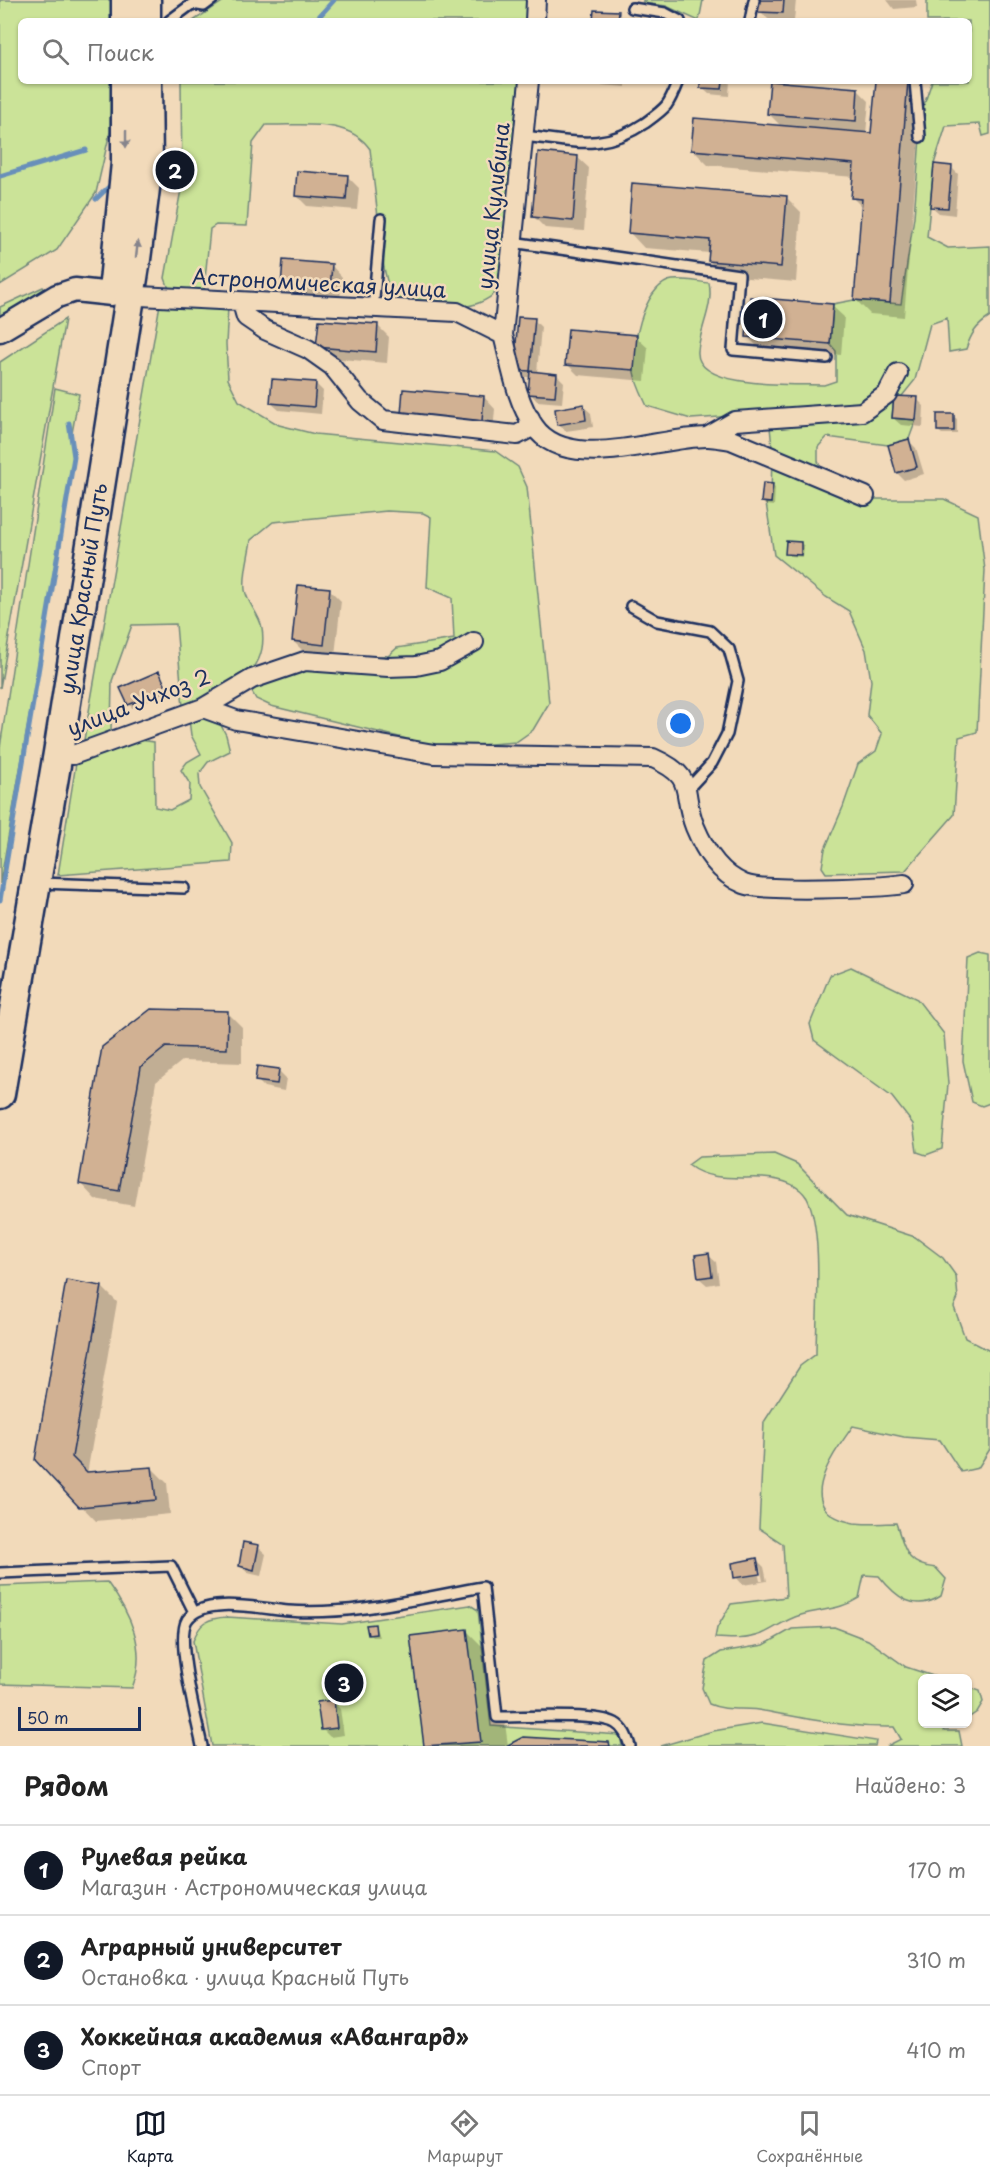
<!DOCTYPE html>
<html lang="ru">
<meta charset="utf-8">
<style>
:root{--surface:#fff;--page:#f2f2f2;--text:#222;--muted:#767676;--line:#e0e0e0;--accent:#111827}
body{margin:0;font-family:"Playpen Sans",sans-serif;background:var(--page);color:var(--text)}
.controls{position:absolute;right:18px;bottom:18px;display:grid;overflow:hidden;border-radius:9px;box-shadow:0 2px 4px #0004}
.controls button{width:54px;height:54px;display:grid;place-items:center;padding:0;border:0;border-bottom:2px solid var(--line);background:var(--surface);color:var(--text);font:30px sans-serif}
.scale{position:absolute;left:18px;bottom:15px;width:123px;box-sizing:border-box;padding-left:6px;border:3px solid #1b2f5e;border-top:0;font-size:16px;line-height:21px;white-space:nowrap;color:#1b2f5e;-webkit-text-stroke:4px #f2daba;paint-order:stroke}
.you{position:absolute;left:681px;top:724px;width:21px;height:21px;margin:-15px;border:4px solid #fff;border-radius:50%;background:#1a73e8;box-shadow:0 0 0 9px #1a73e833}
.badge{display:grid;place-items:center;width:39px;height:39px;border-radius:50%;background:var(--accent);color:#fff;font-size:20px;font-weight:700}
.pin{position:absolute;translate:-50% -50%;border:3px solid #fff;box-shadow:0 2px 6px #0006}
.list{margin:0;padding:0;list-style:none}
h2{display:flex;justify-content:space-between;align-items:center;height:78px;margin:0;padding:0 24px;font-size:26px}
h2 small{font-size:20px;font-weight:400;color:var(--muted)}
.list li{display:grid;grid-template-columns:39px 1fr auto;gap:18px;align-items:center;box-sizing:border-box;height:90px;padding:0 24px;border-top:2px solid var(--line)}
.list b{display:block;font-size:22px;white-space:nowrap}
.list p{margin:0;font-size:20px;white-space:nowrap;color:var(--muted)}
.list em{font-size:20px;font-style:normal;color:var(--muted)}
.icon{flex:none;width:33px;height:33px;fill:none;stroke:currentColor;stroke-width:2;stroke-linecap:round;stroke-linejoin:round}
.map{position:relative;flex:none;width:990px;height:1746px;overflow:hidden}
.search{position:absolute;background:var(--surface);box-shadow:0 2px 4px #0004;left:18px;right:18px;top:18px;height:66px;display:flex;align-items:center;gap:15px;box-sizing:border-box;padding:0 21px;border-radius:9px;color:var(--muted);font-size:22px}
.sheet{height:348px;background:var(--surface)}
nav{display:flex;justify-content:space-around;align-items:center;box-sizing:border-box;height:84px;border-top:2px solid var(--line);background:var(--surface);font-size:16px;color:var(--muted)}
nav a{display:grid;justify-items:center;gap:3px}
nav .on{color:var(--accent)}
.map>svg:first-child{display:block}
.green{fill:#cbe398;stroke:#73897b;stroke-width:1.5}
.shadow{fill:#0003;fill-rule:evenodd}
.lines{fill:none;stroke-linecap:round;stroke-linejoin:round}
.stream{stroke:#678fba;stroke-width:5}
.building{fill:#d1b193;stroke:#1b2f5e;stroke-width:1.5}
.service-casing{stroke:#1b2f5e;stroke-width:14}
.minor-casing{stroke:#1b2f5e;stroke-width:22}
.tertiary-casing{stroke:#1b2f5e;stroke-width:27}
.primary-casing{stroke:#1b2f5e;stroke-width:33}
.service{stroke:#f2daba;stroke-width:9}
.minor{stroke:#f2daba;stroke-width:18}
.tertiary{stroke:#f2daba;stroke-width:22}
.primary{stroke:#f2daba;stroke-width:28}
.oneway{fill:#86848c}
.labels{text-anchor:middle;stroke-width:5;stroke-linejoin:round;paint-order:stroke}
.street-label{font-size:21px;fill:#1b2f5e;stroke:#f2daba}
</style>
<div class="map">
<svg width="990" height="1746" viewBox="0 0 990 1746">
<rect width="100%" height="100%" fill="#f2daba"/>
<filter id="ink" filterUnits="userSpaceOnUse"><feTurbulence type="fractalNoise" baseFrequency=".0167" numOctaves="2"/><feDisplacementMap in="SourceGraphic" scale="12" xChannelSelector="R" yChannelSelector="G"/><feConvolveMatrix kernelMatrix="1 2 1 2 8 2 1 2 1" color-interpolation-filters="sRGB"/></filter>
<g filter="url(#ink)">
<!-- green -->
<path class="green" d="M0 0H111V21H21V81H111L110 132 96 193 57 250 0 285Z
M225 0H528L526 21H193Z
M643 0H703L699 21 666 6 643 3Z
M927 0H990V134L983 136 980 124 946 126 934 164 927 237 948 248 990 246V317C976 326 971 334 966 349L949 352 947 318 930 324 915 380 902 396H894L892 418 916 420 909 439 888 445 827 437 818 447V461L827 485 849 499H944L978 515 985 570 977 732 959 737 954 815 905 871 826 873 822 867 825 849 843 807 858 764 876 751 882 734 867 715 871 681 866 650 849 611 826 597 774 555 766 503H771L772 447 770 427 762 414 691 419 647 406C642 395 636 384 634 372 631 347 643 291 668 281 679 277 698 282 709 283 714 306 700 327 698 351 695 390 799 384 824 385L836 381V351L830 344 833 304 854 300 901 304 914 217 922 111 932 81H969V21H927Z
M181 81H521L499 289C474 318 424 307 391 298L384 268 370 149C348 117 301 126 266 125L253 143 247 226 216 225 210 229 204 289 193 293 169 289 165 278 182 184Z
M43 287 48 294 0 325V307Z
M160 304 228 307 226 344 228 379 239 401 279 425 315 434 495 451 518 467 527 487 549 703 533 730 516 742 478 745H432L271 706 256 699 252 692 258 681C288 670 320 669 351 664 365 662 374 654 388 656L397 648 454 639 452 598 427 587 431 517 423 513 387 511 273 522 251 540C249 555 243 575 245 590 247 603 260 615 262 628 270 679 222 693 183 707L176 624 132 625 112 681 111 731 90 744 84 740Z
M65 319 0 688V362Z
M55 388 79 394 71 439 74 460 0 884V748Z
M213 710 226 735 230 751 208 762 199 774 200 787 232 843 231 862 58 875 77 757 140 740 154 742 155 807 170 810 189 800 190 784 181 770 187 762 201 754 191 735 189 720Z
M980 953 990 955V1103L982 1106 972 1102 963 1061 968 958Z
M851 967 917 999 944 1034 948 1084 942 1149 926 1155 917 1152 913 1124 892 1097 814 1040 810 1024 830 975Z
M774 1154 797 1164 847 1215 915 1237 943 1258 956 1276 958 1298 954 1307 965 1338 990 1351V1449L978 1468 961 1472 940 1440 904 1437 853 1426C831 1457 791 1511 854 1523 867 1525 883 1523 896 1523 905 1549 905 1565 936 1568L946 1579 941 1596C914 1613 896 1597 879 1576L864 1575 859 1598C841 1610 821 1609 801 1615 784 1620 776 1628 762 1634 747 1640 731 1639 715 1638L717 1628 731 1604 786 1597 783 1544 759 1528 764 1422 800 1366 816 1354C816 1316 824 1231 807 1198 798 1183 780 1179 763 1178 737 1177 710 1182 688 1165L699 1157Z
M107 1582C130 1613 148 1649 132 1688L0 1684V1586Z
M470 1605 478 1610 491 1726 620 1735 622 1746H212L193 1641C200 1622 208 1618 227 1617L342 1624Z
M834 1627 868 1640 906 1667 939 1678H922V1724H939L944 1731H959L962 1746H887L901 1739 894 1727C846 1728 810 1719 764 1711 745 1707 727 1712 709 1704L702 1688 707 1661 721 1652 764 1645 792 1629Z
M968 1687 980 1691 983 1702 977 1712 968 1718Z
M762 1723 876 1741 875 1746H661L713 1731Z"/>
<!-- shadow -->
<path class="shadow" d="M761 0H796L794 21H770L760 11Z
M887 0H916L917 7 894 9Z
M618 13 626 21H594Z
M553 81H626V87Z
M702 81H730L729 96 709 94 701 87Z
M877 81H914L923 90 904 317 870 314 855 299 863 208 853 198 854 177 708 165 693 150 782 127 768 113 858 90 869 101 866 134H873Z
M577 157 589 168 584 231 545 228 534 217Z
M951 167 958 174 955 215 939 213 931 206Z
M347 176 359 188 357 210 307 206 296 195Z
M786 197 801 212 796 282 725 276 709 261 710 253 644 248 629 232Z
M331 265 342 277 340 301 294 297 282 286Z
M832 306 844 317 841 355 759 348 748 337Z
M534 320 541 327 537 373 557 375 564 382 562 403 537 401 530 393 531 377H523L516 369Z
M378 326 389 337 387 363 329 358 318 347Z
M636 337 648 348 645 381 578 375 567 364Z
M316 384 323 391 321 414 279 410 271 403Z
M484 397 495 409 493 432 414 425Z
M917 399 924 406 923 427 901 425 893 418Z
M583 406 591 413 593 427 566 431 559 424Z
M953 416 957 419V434H942L938 431Z
M909 441 916 448 924 474 904 480 897 473Z
M772 485 775 488 774 506 765 505 762 502Z
M801 543 804 546 803 557 790 556 787 553Z
M330 590 341 601 335 655 304 652 293 641Z
M158 673 169 692 132 708 122 688Z
M227 1012 242 1027V1063L182 1061 156 1082 134 1206 95 1199 80 1183 104 1048Z
M279 1071 286 1078 284 1091 264 1087 257 1080Z
M708 1255 716 1262 719 1283 707 1285 699 1278Z
M102 1287 117 1302 87 1474 152 1468 167 1483 170 1514 96 1521 37 1460Z
M258 1547 266 1554 261 1576 248 1573 240 1566Z
M757 1560 764 1567 767 1581 743 1585 736 1577ZM757 1566H760L763 1581H760Z
M375 1625 379 1637H372L369 1634Z
M466 1630 497 1661 508 1746H426L412 1637Z
M333 1702 340 1709 344 1735 330 1737 322 1729Z"/>
<g class="lines">
<!-- stream -->
<path class="stream" d="M315 21 334 0
M0 176 86 150
M96 199 115 181
M0 900 74 457 69 423"/>
</g>
<!-- building -->
<path class="building" d="M759 0H784L783 13 758 12Z
M594 10 619 11 618 21H593Z
M700 81H723L722 89 700 88Z
M770 81 858 88 856 121 767 114Z
M876 81H908L890 303 854 300 862 199 851 198 854 164 691 150 694 118 871 133Z
M538 152 578 156 573 221 532 217Z
M934 164 952 166 948 208 930 207Z
M297 171 348 175 346 200 295 196Z
M632 183 787 196 781 267 708 261 710 240 628 233Z
M283 260 332 264 330 290 281 286Z
M750 297 833 304 830 344 746 337Z
M518 317 535 318 530 371 514 370Z
M319 320 378 324 376 352 316 347Z
M568 329 637 335 634 370 565 365Z
M530 371 557 374 555 396 528 394Z
M272 379 316 382 314 407 270 403Z
M403 389 484 396 482 421 401 414Z
M894 396 918 397 916 420 892 418Z
M584 404 586 420 557 425 555 409Z
M937 414H954V431H937Z
M909 439 917 467 896 473 888 445Z
M763 483 773 484 771 503 761 502Z
M786 541 801 542V555L785 554Z
M298 585 330 588 324 645 292 641Z
M159 671 167 689 128 705 120 688Z
M151 1009 228 1011 227 1049 166 1047 141 1067 119 1191 79 1184 102 1047Z
M257 1066 279 1069 277 1084 255 1081Z
M709 1253 712 1276 698 1278 695 1255Z
M66 1280 102 1286 72 1457 87 1472 152 1467 156 1500 79 1507 35 1460Z
M243 1542 259 1545 254 1570 239 1566Z
M757 1558 760 1574 734 1578 732 1563Z
M375 1624 376 1634 368 1635 366 1625Z
M467 1629 481 1742 424 1746 410 1636Z
M334 1700 337 1728 321 1730 317 1702Z
M523 1737 609 1742 610 1746H506Z"/>
<g class="lines">
<!-- service casing -->
<g class="service-casing">
<path id="service" d="M632 8 665 13 680 21
M169 21 192 4 204 6 212 0
M750 21 754 0
M915 81 920 137
M524 136C573 141 602 152 645 123 667 107 668 107 678 81
M512 242 739 275 733 350 827 358
M373 310 381 219
M631 606 657 621 710 631 729 649 738 681 727 734 712 763 687 790
M40 883 184 888
M0 1573 171 1566 194 1612
M202 1746C197 1721 175 1640 187 1620 203 1595 263 1609 288 1611 352 1616 420 1598 483 1587L497 1717C520 1717 597 1713 615 1723 624 1728 627 1737 630 1746"/>
</g>
<!-- minor casing -->
<g class="minor-casing">
<path id="minor" d="M535 21 536 0
M120 295 457 312 503 335C511 365 516 401 534 426 567 475 660 436 708 437 715 437 723 439 731 440L865 496
M242 303 246 317 265 330 308 349 332 366 360 401 383 420 517 435 528 429 530 418
M503 335 529 81
M707 437 735 421 862 412 887 394 898 373
M203 708 236 720 434 754 653 758C698 778 680 790 695 827 705 851 719 874 744 884 763 892 879 888 904 884
M58 753 73 755 203 708 252 679 305 661 388 667 416 666 440 661 474 642"/>
</g>
<!-- tertiary casing -->
<g class="tertiary-casing">
<path id="tertiary" d="M0 330 57 296 75 290 112 294"/>
</g>
<!-- primary casing -->
<g class="primary-casing">
<g id="primary">
<path d="M126 0V21"/>
<path d="M146 0V21"/>
<path d="M114 282 126 163V81"/>
<path id="s1" d="M0 1094 58 753 136 259 148 165 147 81"/>
</g>
</g>
<!-- service -->
<use href="#service" class="service"/>
<!-- minor -->
<use href="#minor" class="minor"/>
<!-- tertiary -->
<use href="#tertiary" class="tertiary"/>
<!-- primary -->
<use href="#primary" class="primary"/>
</g>
<!-- one-way arrows -->
<defs><path id="oneway-solid" d="M-6-.8H1V-3.2L6.5 0L1 3.2V.8H-6Z" transform="scale(1.5)"/></defs>
<g class="oneway">
<use href="#oneway-solid" transform="translate(126 139) rotate(90)"/>
<use href="#oneway-solid" transform="translate(137 249) rotate(-83)"/>
</g>
</g>
<g class="labels">
<!-- street labels -->
<g class="street-label">
<text transform="translate(494 206) rotate(-84)" y="7">улица Кулибина</text>
<text transform="translate(319 284) rotate(3)" y="7">Астрономическая улица</text>
<text dy="7" stroke="none"><textPath href="#s1" startOffset="512">улица Красный Путь</textPath></text>
<text transform="translate(139 703) rotate(-21)" y="7">улица Учхоз 2</text>
</g>
</g>
</svg>
<div class="controls">
<button><svg class="icon" aria-label="layers" viewBox="0 0 24 24"><path d="M12 4l9 5-9 5-9-5zM3 14l9 5 9-5"/></svg></button>
</div>
<div class="scale">50 m</div>
<div class="you"></div>
<div class="pin badge" style="left:763px;top:319px">1</div>
<div class="pin badge" style="left:175px;top:170px">2</div>
<div class="pin badge" style="left:344px;top:1683px">3</div>
<div class="search"><svg class="icon" aria-label="search" viewBox="0 0 24 24"><circle cx="10" cy="10" r="6"/><path d="M15 15l6 6"/></svg>Поиск</div>
</div>
<section class="sheet">
<h2>Рядом<small>Найдено: 3</small></h2>
<ul class="list">
<li><span class="badge">1</span><div><b>Рулевая рейка</b><p>Магазин · Астрономическая улица</p></div><em>170 m</em></li>
<li><span class="badge">2</span><div><b>Аграрный университет</b><p>Остановка · улица Красный Путь</p></div><em>310 m</em></li>
<li><span class="badge">3</span><div><b>Хоккейная академия «Авангард»</b><p>Спорт</p></div><em>410 m</em></li>
</ul>
</section>
<nav>
<a class="on"><svg class="icon" aria-label="map" viewBox="0 0 24 24"><path d="M3 6l6-2 6 2 6-2v14l-6 2-6-2-6 2zM9 4v14M15 6v14"/></svg>Карта</a>
<a><svg class="icon" aria-label="directions" viewBox="0 0 24 24"><path d="M12 3l9 9-9 9-9-9zM9 14v-3h6M13 9l2 2-2 2"/></svg>Маршрут</a>
<a><svg class="icon" aria-label="saved" viewBox="0 0 24 24"><path d="M7 4h10v16l-5-4-5 4z"/></svg>Сохранённые</a>
</nav>
